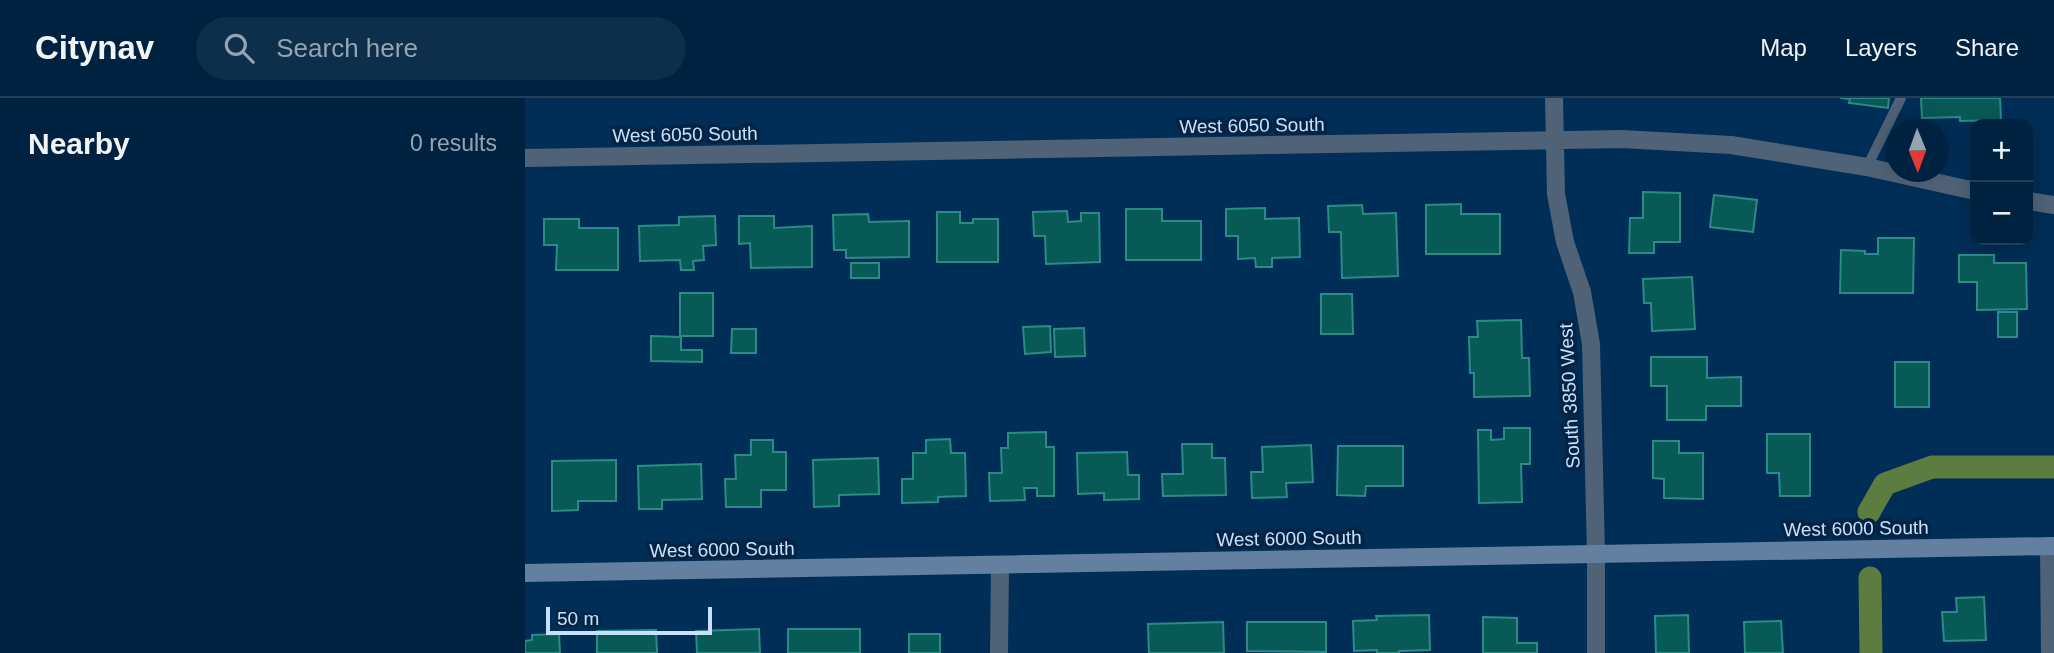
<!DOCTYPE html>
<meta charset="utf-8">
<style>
:root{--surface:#002241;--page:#0e2f4c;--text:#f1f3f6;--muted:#95a4b1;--line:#223f5a}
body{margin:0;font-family:Arial,sans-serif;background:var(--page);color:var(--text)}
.controls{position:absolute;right:21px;top:21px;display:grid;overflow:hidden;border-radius:14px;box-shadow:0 4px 18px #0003}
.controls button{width:63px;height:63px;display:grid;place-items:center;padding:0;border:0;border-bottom:2px solid var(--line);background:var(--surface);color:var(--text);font:35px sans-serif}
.compass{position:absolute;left:1361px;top:21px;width:63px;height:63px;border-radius:50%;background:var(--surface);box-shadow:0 4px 18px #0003;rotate:179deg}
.scale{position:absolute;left:21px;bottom:18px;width:166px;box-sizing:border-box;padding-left:7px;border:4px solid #c9e0fa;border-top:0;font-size:19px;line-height:24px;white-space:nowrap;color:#c9e0fa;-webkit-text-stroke:5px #032444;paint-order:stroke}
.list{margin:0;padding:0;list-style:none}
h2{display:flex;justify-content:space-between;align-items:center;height:91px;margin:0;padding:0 28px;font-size:30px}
h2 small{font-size:23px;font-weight:400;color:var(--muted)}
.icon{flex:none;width:38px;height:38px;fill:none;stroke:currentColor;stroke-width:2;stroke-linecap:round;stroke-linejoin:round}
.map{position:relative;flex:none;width:1529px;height:555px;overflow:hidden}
header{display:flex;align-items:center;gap:42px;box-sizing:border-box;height:98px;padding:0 35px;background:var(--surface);border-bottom:2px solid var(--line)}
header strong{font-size:33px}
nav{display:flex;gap:38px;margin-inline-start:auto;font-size:24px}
.search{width:490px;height:63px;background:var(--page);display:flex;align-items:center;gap:18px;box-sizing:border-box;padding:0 24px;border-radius:38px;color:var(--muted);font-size:26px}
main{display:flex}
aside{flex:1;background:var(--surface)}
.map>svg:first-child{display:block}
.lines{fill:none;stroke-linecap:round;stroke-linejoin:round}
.canal{stroke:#5d7d40;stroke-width:23}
.building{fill:#085a57;stroke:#2a8b87;stroke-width:2}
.lane{stroke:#506277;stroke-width:10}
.street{stroke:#506277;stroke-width:18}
.secondary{stroke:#6380a0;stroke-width:18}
.labels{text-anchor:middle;stroke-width:7;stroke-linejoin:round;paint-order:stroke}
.street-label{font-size:19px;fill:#c9e0fa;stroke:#032444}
</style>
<header>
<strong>Citynav</strong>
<div class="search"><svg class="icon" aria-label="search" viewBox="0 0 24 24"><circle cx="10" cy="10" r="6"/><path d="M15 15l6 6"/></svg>Search here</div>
<nav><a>Map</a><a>Layers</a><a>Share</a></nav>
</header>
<main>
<aside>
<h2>Nearby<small>0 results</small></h2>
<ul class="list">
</ul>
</aside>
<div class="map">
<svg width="1529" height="555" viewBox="0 0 1529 555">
<rect width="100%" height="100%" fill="#002e57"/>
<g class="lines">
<!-- canal -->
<path class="canal" d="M1344 414 1360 386 1407 369H1529
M1345 480 1346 555"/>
</g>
<!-- building -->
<path class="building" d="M1315 0H1364L1363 10 1324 5 1325 1Z
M1396 0H1475L1476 22 1435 23V19L1397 20Z
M1118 94 1155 95V144H1129V155H1104L1105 120H1118Z
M1189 97 1232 102 1228 134 1185 129Z
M936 106V116H975V156H901V107Z
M837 107 838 116 871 115 873 178 817 180 816 134H804L803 108Z
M740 110V121L774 120 775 159 747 160V169H731L730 160 713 161V138H701V111Z
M601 111H637V123H676V162H601Z
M542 113 543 124 556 123V115H574L575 164 521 166 520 138H509L508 114Z
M412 114H435V125H448V121H473V164H412Z
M343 116 344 124 384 123V159L321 160V152H309L308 117Z
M190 118 191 147 178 148 179 162 168 163 169 172H156L155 162 115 163 114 128 154 127V119Z
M214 118H249V130L287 128V169L226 170 225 145 214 146Z
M19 121H54V130H93V172H31L32 147H19Z
M1353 140H1389L1388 195H1315L1316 152 1340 153V156H1353Z
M1434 157H1469V165H1501L1502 211 1452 212V184H1434Z
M326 165H354V180H326Z
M1167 179 1170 231 1127 233 1126 205H1119L1118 181Z
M155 195H188V238H155Z
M796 196H827L828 236H796Z
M1473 214H1492V239H1473Z
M996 222 997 260H1004L1005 298 949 299V275H945L944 239H953L952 223Z
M525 228 526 254 500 256 498 229Z
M559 230 560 258 530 259 529 231Z
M207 231H231V255H206Z
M126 238 156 239V252H177V264L126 263Z
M1126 259H1182V280L1216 279V308H1181V322H1142V288H1126Z
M1370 264H1404V309H1370Z
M979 330H1005V366H996L997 404 954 405 953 332H966V342L979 341Z
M521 334V349H529V398H512V390H499L500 402 465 403 464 375H477L476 350H483V335Z
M1242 336H1285V398H1255L1254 375H1242Z
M425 341 426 355H440L441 398 413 399V404L377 405V381H388V355H401V342Z
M226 342H248V354H261V392H236V409H201L200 381H211L210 357H226Z
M1128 343H1154V355H1178V401L1139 400V381L1128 380Z
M657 346H687V360H700L701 397 638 398 637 376H658Z
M786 347 788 384 761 385 762 399 727 400 726 374H738L737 349Z
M813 348H878V388H841L840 398 812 397Z
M602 354 603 377H614V401L579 402V395L553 396 552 355Z
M353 360 354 396 314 397V408L289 409 288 362Z
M91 362V403H53V412L27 413V363Z
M176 366 177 401 137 402V411H114L113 368Z
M1459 499 1461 542 1419 543 1417 514H1432L1431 500Z
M904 517 905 552 874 553V555H852V552L829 553 828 523 852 522 851 518Z
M1163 517 1164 555H1131L1130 518Z
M958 519 992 520V545H1012V555H958Z
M1256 523 1258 555H1220L1219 524Z
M698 524 699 555H624L623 526Z
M722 524H801V554L722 553Z
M234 531 235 555H172L171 533Z
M263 531H335V555H263Z
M131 532 132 555H72V533Z
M34 536 35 555H0V543L7 542V537Z
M384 536H415V555H384Z"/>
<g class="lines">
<!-- lane -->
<path class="lane" d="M1342 69 1376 0"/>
<!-- street -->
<path class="street" d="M1029 0 1031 96 1040 144 1057 194 1066 246 1071 456V555
M0 60 1096 41 1206 47 1342 69 1450 93
M1503 103 1529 107
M1524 448 1525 555
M474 555 475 467"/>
<!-- secondary -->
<path class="secondary" d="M0 475 1529 448"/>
</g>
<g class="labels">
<!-- street labels -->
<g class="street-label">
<text transform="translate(727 27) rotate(-1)" y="7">West 6050 South</text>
<text transform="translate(160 36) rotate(-1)" y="7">West 6050 South</text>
<text transform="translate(1044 298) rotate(-93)" y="7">South 3850 West</text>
<text transform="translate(1331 430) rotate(-1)" y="7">West 6000 South</text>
<text transform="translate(764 440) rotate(-1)" y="7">West 6000 South</text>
<text transform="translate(197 451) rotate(-1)" y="7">West 6000 South</text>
</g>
</g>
</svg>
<div class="controls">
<button>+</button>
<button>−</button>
</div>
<svg class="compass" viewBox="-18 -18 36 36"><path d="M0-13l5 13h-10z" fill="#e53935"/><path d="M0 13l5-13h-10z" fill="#95a4b1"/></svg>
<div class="scale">50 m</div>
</div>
</main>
